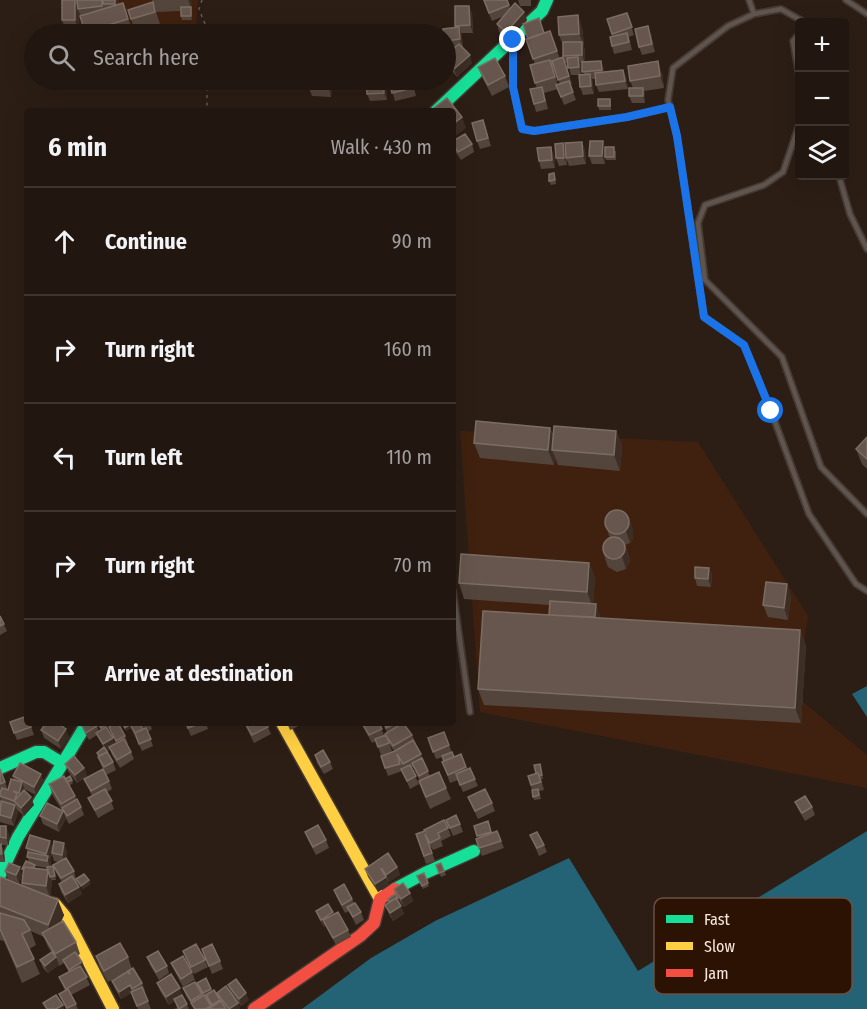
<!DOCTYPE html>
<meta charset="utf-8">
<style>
:root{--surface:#211610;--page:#2d231e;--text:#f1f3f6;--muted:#a29f9f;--line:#3e3530}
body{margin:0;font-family:"Fira Sans Condensed",sans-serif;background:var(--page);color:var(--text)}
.controls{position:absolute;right:18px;top:18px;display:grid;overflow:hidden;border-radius:6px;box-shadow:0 6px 24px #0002}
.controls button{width:54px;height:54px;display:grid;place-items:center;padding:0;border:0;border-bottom:2px solid var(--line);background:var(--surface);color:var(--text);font:30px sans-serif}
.stop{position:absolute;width:18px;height:18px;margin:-14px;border:4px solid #1a73e8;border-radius:50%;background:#fff}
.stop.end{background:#1a73e8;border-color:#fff;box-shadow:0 2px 6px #0008}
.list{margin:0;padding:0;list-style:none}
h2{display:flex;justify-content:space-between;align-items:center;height:78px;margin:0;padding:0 24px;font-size:26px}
h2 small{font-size:20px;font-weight:400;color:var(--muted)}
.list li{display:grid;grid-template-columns:39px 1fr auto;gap:18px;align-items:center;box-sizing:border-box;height:108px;padding:0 24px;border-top:2px solid var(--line)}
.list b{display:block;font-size:22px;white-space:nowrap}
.list em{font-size:20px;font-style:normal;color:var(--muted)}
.icon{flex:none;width:33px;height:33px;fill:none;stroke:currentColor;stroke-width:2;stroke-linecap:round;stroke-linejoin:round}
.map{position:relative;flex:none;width:867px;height:1009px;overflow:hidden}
.search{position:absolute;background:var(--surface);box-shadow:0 6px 24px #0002;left:24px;top:24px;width:432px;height:66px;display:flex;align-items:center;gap:15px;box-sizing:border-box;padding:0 21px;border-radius:33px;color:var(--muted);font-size:22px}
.panel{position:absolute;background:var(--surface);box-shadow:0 6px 24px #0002;left:24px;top:108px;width:432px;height:618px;border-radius:6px}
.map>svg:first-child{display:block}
.built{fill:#40210f}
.water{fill:#246275}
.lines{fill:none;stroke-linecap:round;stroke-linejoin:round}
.lane-casing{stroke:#453a33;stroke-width:8}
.fast-casing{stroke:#453a33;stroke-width:15}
.slow-casing{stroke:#453a33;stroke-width:15}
.jam-casing{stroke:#453a33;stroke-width:15}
.path{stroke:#655a53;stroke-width:1.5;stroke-dasharray:3 4.5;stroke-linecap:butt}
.lane{stroke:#60544e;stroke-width:4.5}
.fast{stroke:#16e098;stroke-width:12}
.slow{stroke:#ffcf43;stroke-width:12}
.jam{stroke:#f24e42;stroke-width:12}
.wall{fill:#54453c;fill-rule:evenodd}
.shaded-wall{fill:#3d2e25}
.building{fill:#66564d;stroke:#7c6d63;stroke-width:1.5}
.route{stroke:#1a73e8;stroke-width:8}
.key{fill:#2b1203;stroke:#685144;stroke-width:1.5}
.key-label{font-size:16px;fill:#f7e5db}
</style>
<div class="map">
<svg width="867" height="1009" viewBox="0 0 867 1009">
<rect width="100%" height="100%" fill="#2c1e15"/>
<!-- built -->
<path class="built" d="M61 0H198L196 28 153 34H63Z
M460 431 698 442 808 616 797 697 867 755V788L480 712Z"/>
<!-- water -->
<path class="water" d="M867 686V717L852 694Z
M867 831V1009H302L371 958 435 921 569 858 638 971Z"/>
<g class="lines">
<!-- lane casing -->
<g class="lane-casing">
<path id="lane" d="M749 0 754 14
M846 0 867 14
M804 22 781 9 754 14 728 26 673 68 668 100 677 136 704 317 744 345 771 411 809 514 856 584 867 591
M800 33 793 41 800 81
M513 42V87L522 128 534 131 627 117 670 107
M800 122 783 172 764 185 705 205 698 223 705 280 782 357 821 467 867 514
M839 176 850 214 867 249
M453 591 470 712"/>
</g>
<!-- fast casing -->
<g class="fast-casing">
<path id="fast" d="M436 111 542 11 547 0
M0 768 36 752H44L62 763
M0 875 18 837 87 723
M395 889 425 873 474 851"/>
</g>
<!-- slow casing -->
<g class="slow-casing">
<path id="slow" d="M282 723 380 899
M51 903 55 904 65 916 113 1009"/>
</g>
<!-- jam casing -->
<g class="jam-casing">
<path id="jam" d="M254 1009 360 936 374 923 380 899 395 889"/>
</g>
<!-- path -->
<path class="path" d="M202 0 199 9 207 29V34
M207 80V111"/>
<!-- lane -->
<use href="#lane" class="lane"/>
<!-- fast -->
<use href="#fast" class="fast"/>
<!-- slow -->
<use href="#slow" class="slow"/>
<!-- jam -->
<use href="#jam" class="jam"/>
</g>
<!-- wall -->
<path class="wall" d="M62 0H117L119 4 123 3 132 30 119 34H86L79 12V32H67L62 20Z
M152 0H191L192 20H182L181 16V11L156 12Z
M483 0H507L510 8 524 12 527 20 524 24 545 33 550 31 560 59 563 57 572 84H570L576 100 564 105 558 89 544 93 548 109 536 112 534 104 537 88 535 83V64L526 39H528L523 24 509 40 499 32 497 24 504 16 492 21ZM552 66H553L560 84 558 85Z
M518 0H531V6H520Z
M153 2 160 24 135 31 128 10Z
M472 13 473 33H461L463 47H462L472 63 457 77 447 65 446 62V55L454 48 447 49 446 45V34L456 27 455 26Z
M627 13 634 35 629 37 632 50 614 54 612 46V36L607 19Z
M582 27 584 45H583L585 50V62L604 69V72L623 70 626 77 628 89 599 92 596 85 595 79H591L594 94 583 95 580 87 584 75 582 63H580L581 75H571L568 63H565L563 56V45L559 35Z
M651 34 655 52 642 55 639 47Z
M478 67 505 76 509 87 492 96 483 79Z
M662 73 664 88 644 91 645 95V103H632L629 96 633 88 630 81Z
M310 80H331L332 84 331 97 312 96 309 88Z
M336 80H353L336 81Z
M366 80H385L387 100 370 101 367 94Z
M389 80H415L416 81H412L416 96 395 101Z
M610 99 611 103V110H599L598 106Z
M483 120 491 146 480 149 477 141Z
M453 141 472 144 474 152 461 160 454 150 453 146Z
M582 142 585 150 586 164 569 166 567 160V165L559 166 556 158 565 148Z
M605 148 616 151V160H606L605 157V164H592L589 156Z
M554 155 555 168 541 169 539 161Z
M555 177 556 184 551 185 549 181Z
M550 428 554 436 616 431 622 446 620 471 558 465 555 457 554 465 480 458 474 443Z
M867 437V469L862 464 856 449Z
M605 524 633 529V538L630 543 625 545 630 560 626 569 617 572 608 567 604 555 610 538Z
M589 563 595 578 593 604 600 616V618L800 630 806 646 801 723 484 705 478 689 549 615 550 605 464 599 459 583Z
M709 568 712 575 711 587 697 586 695 578Z
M791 596 788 620 768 617 763 605Z
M0 616 7 631 0 635Z
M10 722 30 723 34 735 17 740Z
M96 723H115L125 736 128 744H127L131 752 134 759 120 768 112 755 110 749 107 751 113 762 116 770 106 775 101 765 97 753 104 748 97 735 89 740 84 731 81 724 97 726 99 731 101 730ZM111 731 116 743 115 744 109 732Z
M121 723H133V725L143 729H144L141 723H150L152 729 148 732 153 746 142 751 131 728 126 731Z
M185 723H206L208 729 191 736Z
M244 723H266L271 734 254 743Z
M287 723H305L290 730Z
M361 723H379L384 735H386L392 751 381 755 376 741 372 743Z
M383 723H402L412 735 421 754 423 762 430 776 446 788 451 799 430 809 423 793 419 781H420L413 767 411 768 419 784 410 789 402 771 388 776 381 756 394 751 388 742 385 734 387 733Z
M41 730 69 737 61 749 44 738Z
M428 738 449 745 454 757 461 754 467 769 470 768 478 786 463 792 458 780 450 783 442 762 444 761 443 757 436 759Z
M315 755 330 762 333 769 324 774 317 763Z
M65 764 84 768 87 776 77 783 68 771Z
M540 764 543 779H541L544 790 539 791 541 799 534 800 532 790 528 776 536 773Z
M0 769 8 790 14 780 13 776 44 782 36 795 24 789V791L34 805 24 816 16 809 18 812 14 826 0 822V804L1 801 0 798Z
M65 779 72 780 73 783 69 786 81 807 84 815 69 824 64 815 66 818 59 832 43 824 40 816 62 810 53 796 49 784Z
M84 779 109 781 112 789 107 792 114 809 98 818 88 798 92 796Z
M468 797 492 803 495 811 478 819Z
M795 802 812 807 815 815 805 821 798 809Z
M446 820 460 824 463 832 453 836Z
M488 821 492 833 497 831 504 848 482 856 476 839 478 838 474 826Z
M0 826 9 834V845H1L4 852 5 862H0Z
M448 828 451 836 441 841 443 846 433 850 428 842 435 861 426 864 416 834Z
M305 832 326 840 329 848 316 855 308 840Z
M530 835 544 845 547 852 539 856Z
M26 848H53L67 851 66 858 74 871 76 879 75 880 82 894 68 903 61 892 59 884 62 882 56 873 53 865 59 862 54 861 52 854 50 860 51 864V867L54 870 56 880H52L50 897 64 915 61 922 76 942 80 954 78 955 82 962 85 970H83L90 985 71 995 78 1009H66L59 994 65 991 59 977 69 972 64 963 59 966V965L48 973 43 968 40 960 51 952 47 945 44 937 31 931 36 945 29 949 40 974 22 983 4 941 0 940V880L22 885V883L23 871 22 869 29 862 27 857 28 853ZM35 866 47 868 48 870 36 869Z
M441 863 446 875 441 877 436 865Z
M397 867 400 875 389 882 387 880 389 885 378 892 368 877 365 869Z
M5 871 22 875 19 883 8 879Z
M424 873 429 886 423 889 417 876Z
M394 889 410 893 413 901 404 907 397 897Z
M334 890 352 899 354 903 361 912 364 920 356 925 349 911 345 913 337 898Z
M388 899 399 902 404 914 393 921 388 912 385 905 389 902Z
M316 911 334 914 348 930 351 937 336 945 326 926 324 927 319 919Z
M202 949 220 961 223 969 212 974Z
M183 951 205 960 208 967 194 974 186 959Z
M96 956 128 957 132 969 142 983 145 991 144 992 151 1009H138L131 993 121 999 115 989 112 981 127 972 108 982 100 968Z
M147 957 167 966 169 973 159 980 150 965Z
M171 963 192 972 195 980 183 987 174 970Z
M206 978 212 991 219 998 217 993 238 1003 240 1009H194L186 996 183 988 201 992 197 983Z
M157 983 183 996 189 1009H174L177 1008 175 1001 169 1005 160 991Z
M228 985 249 1000 241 1006 231 993Z"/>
<!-- shaded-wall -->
<path class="shaded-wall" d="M75 0 79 12V32L75 20Z
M115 0H117L119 4V15L115 4Z
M188 0H191L192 20 191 16V8Z
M469 6 472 13 473 33 470 25Z
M524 12 527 20 509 40 506 32Z
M578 15 582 27 584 45 579 34Z
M648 26 651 34 655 52 652 44Z
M459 27 462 35 463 47 460 39Z
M582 42 585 50V63L582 55Z
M470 55 472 63 457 77 454 69Z
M578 57 581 65V75L579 67Z
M601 61 604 69 605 78 602 70Z
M658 61 662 73 664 88 660 76Z
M623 70 626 77 628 89 625 81Z
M590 74 593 82 594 94 591 86Z
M329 80H331L332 84 331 97 329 89Z
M383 80H385L386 81 387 100 384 93Z
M643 88 645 95V103L643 96Z
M462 117 466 128 453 138V124Z
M603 141 605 149V164L602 156Z
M582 142 585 150 586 164 583 156Z
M563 143 566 151V158L567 165 564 158Z
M551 147 554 155 555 168 552 160Z
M550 428 556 443 552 450 555 457 554 465 548 450Z
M616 431 622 446 620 471 614 455Z
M629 517 633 529V538L630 543 626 531Z
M623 541 630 560 626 569 622 557Z
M589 563 595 578 593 608 587 592Z
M709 568 712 575 711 587 708 579Z
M787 584 791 596 788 620 784 608Z
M596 604 600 616 599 629 595 617Z
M800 630 806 646 801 723 795 708Z
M109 723H115L109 727 111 731 104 735 101 728Z
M133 723 134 727 126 731 125 728Z
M66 729 69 737 61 749 58 741Z
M113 738 115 746 106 751 103 744Z
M84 768 87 776 77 783 75 775Z
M41 774 44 782 36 795 34 787Z
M22 782 25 790 22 801 19 793Z
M31 797 34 805 24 816 21 808Z
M15 805 18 812 14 826 11 818Z
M63 811 66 818 59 832 57 824Z
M6 826 9 834V845L6 838Z
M50 841 53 849 50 860 51 864 50 868 46 854Z
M64 843 67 851 65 863 62 855Z
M1 844 4 852 5 862 2 854Z
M20 867 22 875 19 883 16 875Z
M397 867 400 875 389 882 386 875Z
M48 870 52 882 50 898 46 886Z
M386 877 389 885 378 892 375 884Z
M89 880 91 884 82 890 81 886Z
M79 887 82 894 68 903 65 895Z
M410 893 413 901 404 907 401 899Z
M58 900 64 915 53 941 48 925Z
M401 906 404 914 393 921 390 913Z
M333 912 336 920H323L326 926 324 927 321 920Z
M56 957 59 965 48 973 45 966Z
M82 962 85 970 72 978 69 970Z
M130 985 132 992 121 999 119 992Z
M180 988 183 996 169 1005 166 997Z
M246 993 249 1000 241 1006 239 999Z
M238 1003 240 1009H229Z
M63 1005 64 1009H56Z"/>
<!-- building -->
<path class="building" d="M62 0H75V20H62Z
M77 0H102V6L78 9Z
M103 0H115V4H103Z
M484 0H507L509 5 489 13Z
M153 2 155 12 131 19 128 10Z
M123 3 128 19 85 32 80 16Z
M515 3 524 12 506 32 497 24Z
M455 6H469L470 25 455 26Z
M181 7H191V16H181Z
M627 13 632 27 612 34 607 19Z
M578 15 579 34 559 35 558 17Z
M539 18 544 33 528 39 523 24Z
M648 26 652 44 639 47 635 29Z
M459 27 460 39 446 41V34H443V29Z
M439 31V34H422V33Z
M550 31 557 51 533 59 526 39Z
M627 33 629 42 612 46 610 37Z
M563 42H582V55L563 56Z
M459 44 470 55 454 69 446 59V55Z
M563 57 569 76 558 80 552 61Z
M578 57 579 67 568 68 567 58Z
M495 58 505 76 488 85 478 67Z
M550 60 555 77 535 83 530 65Z
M601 61 602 70 582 72V62Z
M658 61 660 76 630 81 628 66Z
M623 70 625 81 596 85 595 73Z
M590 74 591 86 580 87 579 75Z
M310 80H329V89L309 88Z
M366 80H383L384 93 367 94Z
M389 80H411L413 88 392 93Z
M569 81 573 92 561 97 556 85Z
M542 87 545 101 534 104 530 89Z
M629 88H643V96H629Z
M447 98 462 117 453 124V111H430Z
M598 99H610V106H598Z
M483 120 488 138 477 141 472 123Z
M465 134 472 144 458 152 453 144V141Z
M590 141H603L602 156H589Z
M582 142 583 156 566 158 565 143Z
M563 143 564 158H556L555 144Z
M551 147 552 160 539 161 537 148Z
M605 147H614V157H605Z
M554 173 555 180 549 181V174Z
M476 421 550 428 548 450 474 443Z
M554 426 616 431 614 455 552 450Z
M867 437V459L856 449Z
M605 522a12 12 0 1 1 24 0a12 12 0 1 1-24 0Z
M603 548a11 11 0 1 1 22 0a11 11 0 1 1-22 0Z
M461 554 589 563 587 592 459 583Z
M695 567 709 568 708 579 695 578Z
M766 582 787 584 784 608 763 605Z
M550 601 596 604 595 617 549 615Z
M483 611 800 630 795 708 478 689Z
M0 616 4 624 0 626Z
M27 716V723H30L31 727 14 733 10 722Z
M46 723H57L66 729 58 741 41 730Z
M82 723H95L97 726 86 733 81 724Z
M98 723H109L101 728Z
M116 723H118L125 736 116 741 109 727Z
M122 723H132L125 728Z
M136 723H139L143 729 135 733 131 726Z
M186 723H201L188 728Z
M245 723H266L268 727 252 735Z
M362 723H379L382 729 369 735Z
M384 723H397L386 728Z
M403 723 412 735 393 746 385 734Z
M106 727 113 738 103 744 96 733Z
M146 728 151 739 139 744 135 733Z
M444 732 449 745 433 752 428 738Z
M386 735 389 743 378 747 375 739Z
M124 739 131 752 117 760 109 747Z
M413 740 421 754 403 764 397 754 400 764 385 768 381 756 395 751Z
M104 747 108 753 107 752 99 756 97 753Z
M323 750 330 762 321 767 315 755Z
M107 752 113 762 104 767 98 757Z
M452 752 454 757 444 761 442 756Z
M461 754 466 767 448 775 442 762Z
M74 756 84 768 75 775 65 764Z
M422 758 428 771 419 776 412 763Z
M20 763 41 774 34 787 13 776Z
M540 764 542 775 539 776 538 773H536L534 765Z
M410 765 416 776 407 781 401 769Z
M470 768 475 779 460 785 456 774Z
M0 769 5 782 0 784Z
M103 769 109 781 91 791 84 779Z
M439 772 446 788 426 797 419 781Z
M538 773 541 782 531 785 528 776Z
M64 776 75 796 61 804 49 784Z
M70 776 72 780 67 782 65 779Z
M11 779 22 782 19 793 13 791 17 794 14 801 24 790 31 797 21 808 14 801 0 796V793L2 788 8 790Z
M105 789 112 801 95 810 88 798Z
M485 789 492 803 475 811 468 797Z
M538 789 539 795 533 797 532 790Z
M805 796 812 807 802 813 795 802Z
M77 799 81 807 67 816 62 808Z
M1 801 15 805 11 818 0 815Z
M47 803 63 811 57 824 40 816Z
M456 815 460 824 450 828 446 820Z
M444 820 448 828 438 833 440 838 430 843 425 834 432 853 424 856 416 834 425 831 424 830Z
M488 821 491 832 477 836 474 826Z
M318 825 326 840 313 847 305 832Z
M0 826H6V838L0 837Z
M497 831 501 841 479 848 476 839Z
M537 832 544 845 537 848 530 835Z
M30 835 50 841 46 854 26 848Z
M54 841 64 843 62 855 52 853Z
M1 844 2 854H0V845Z
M28 852 48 856 47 861 27 857Z
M388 853 397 867 386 875 382 869H381L386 877 375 884 365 869Z
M66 858 74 871 61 878 53 865Z
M26 861 35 865 33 868 24 867 23 869H22Z
M9 863 20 867 16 875 5 871Z
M441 863 444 871 439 873 436 865Z
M53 866 55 876 50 877 47 867Z
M24 867 48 870 46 886 22 883Z
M424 873 428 883 422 886 417 876Z
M84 874 89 880 81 886 76 879Z
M72 876 79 887 65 895 59 884Z
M1 877 58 900 48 925 0 906V880Z
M403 883 410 893 401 899 394 889Z
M344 884 352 899 342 905 334 890Z
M395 894 398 898 396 899V898L389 902 388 899Z
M396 898 401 906 390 913 385 905Z
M355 903 361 912 353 917 347 907Z
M328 904 333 912 321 920 316 911Z
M338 912 348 930 333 938 323 920Z
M0 913 24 920 30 930 22 934 34 959 17 967 0 929Z
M63 921 76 942 55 954 42 933Z
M120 943 128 957 104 971 96 956Z
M196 944 205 960 191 967 183 951Z
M212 944 220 961 209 966 202 949Z
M158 951 167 966 156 972 147 957Z
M52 952 56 957 45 966 40 960Z
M75 952 82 962 69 970 63 960Z
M183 956 192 972 181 979 171 963Z
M80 966 87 977 66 989 59 977Z
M133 968 142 983 132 989 130 985 119 992 112 981 127 972 130 974 128 971Z
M171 974 180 988 166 997 157 983Z
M206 978 211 989 203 993 197 983Z
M236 979 246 993 239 999 228 985Z
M195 982 202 994 191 1001 183 988Z
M226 986 238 1003 229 1009 217 993Z
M142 987 148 1001 137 1006 131 992Z
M68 989 76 1004 67 1008 59 994Z
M214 990 220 1000 212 1005 206 995Z
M56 995 63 1005 56 1009H47L43 1003Z
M182 995 187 1004 179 1009 174 999Z
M204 995 211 1006 205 1009H195L191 1003Z
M221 1001 226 1009H208Z"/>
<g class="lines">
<!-- route -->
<path class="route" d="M513 40V87L522 129 534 131 627 117 670 107 677 136 704 317 744 345 771 411"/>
</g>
<!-- legend -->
<rect x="654" y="898" width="198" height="96" rx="9" class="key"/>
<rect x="666" y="915" width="27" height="8" fill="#16e098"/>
<rect x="666" y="942" width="27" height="8" fill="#ffcf43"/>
<rect x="666" y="969" width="27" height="8" fill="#f24e42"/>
<g class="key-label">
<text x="704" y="925">Fast</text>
<text x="704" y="952">Slow</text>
<text x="704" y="979">Jam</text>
</g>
</svg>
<div class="controls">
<button>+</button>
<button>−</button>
<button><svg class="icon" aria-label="layers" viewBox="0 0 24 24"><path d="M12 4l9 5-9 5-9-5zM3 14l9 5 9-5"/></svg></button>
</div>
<div class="stop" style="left:771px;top:411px"></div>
<div class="stop end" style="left:513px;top:40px"></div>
<div class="search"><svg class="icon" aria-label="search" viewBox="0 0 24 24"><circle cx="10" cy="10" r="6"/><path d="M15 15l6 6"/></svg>Search here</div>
<section class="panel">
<h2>6 min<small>Walk · 430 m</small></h2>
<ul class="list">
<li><svg class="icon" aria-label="ahead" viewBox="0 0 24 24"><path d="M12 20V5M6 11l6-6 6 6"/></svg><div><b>Continue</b></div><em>90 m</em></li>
<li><svg class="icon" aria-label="right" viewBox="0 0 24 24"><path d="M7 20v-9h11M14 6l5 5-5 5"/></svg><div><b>Turn right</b></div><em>160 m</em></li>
<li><svg class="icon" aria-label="left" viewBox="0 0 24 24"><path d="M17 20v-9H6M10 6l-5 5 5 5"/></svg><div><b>Turn left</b></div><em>110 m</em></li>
<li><svg class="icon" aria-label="right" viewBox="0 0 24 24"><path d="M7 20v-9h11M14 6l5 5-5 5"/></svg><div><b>Turn right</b></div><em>70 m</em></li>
<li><svg class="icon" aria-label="arrive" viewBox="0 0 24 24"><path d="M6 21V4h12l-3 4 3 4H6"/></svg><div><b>Arrive at destination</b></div></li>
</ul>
</section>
</div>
